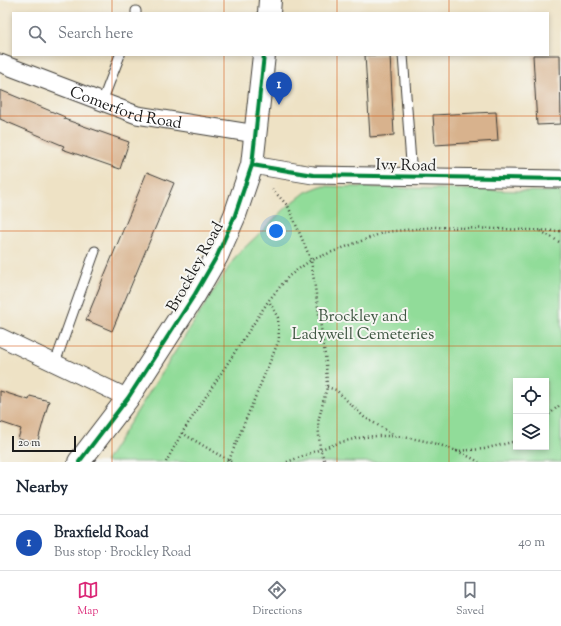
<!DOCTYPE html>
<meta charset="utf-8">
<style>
:root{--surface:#fff;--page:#f6f6f7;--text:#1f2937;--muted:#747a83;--line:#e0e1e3;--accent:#db2777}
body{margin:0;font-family:"Sorts Mill Goudy",serif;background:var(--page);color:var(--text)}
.controls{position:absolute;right:12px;bottom:12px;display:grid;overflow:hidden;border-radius:0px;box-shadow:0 2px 6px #0003}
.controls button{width:36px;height:36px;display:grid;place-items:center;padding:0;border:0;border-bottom:1px solid var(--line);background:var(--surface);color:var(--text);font:20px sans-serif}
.scale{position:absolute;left:12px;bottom:10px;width:64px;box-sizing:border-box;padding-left:4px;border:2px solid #1c1c1c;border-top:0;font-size:11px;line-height:14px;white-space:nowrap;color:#1c1c1c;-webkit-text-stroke:3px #f6f6f2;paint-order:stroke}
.you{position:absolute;left:276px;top:231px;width:14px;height:14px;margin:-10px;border:3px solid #fff;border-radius:50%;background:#1a73e8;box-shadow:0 0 0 6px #1a73e833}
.badge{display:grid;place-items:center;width:26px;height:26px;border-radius:50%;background:var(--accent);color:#fff;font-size:13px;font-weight:700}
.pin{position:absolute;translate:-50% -33px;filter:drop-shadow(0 1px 2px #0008)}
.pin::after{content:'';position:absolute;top:21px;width:14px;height:12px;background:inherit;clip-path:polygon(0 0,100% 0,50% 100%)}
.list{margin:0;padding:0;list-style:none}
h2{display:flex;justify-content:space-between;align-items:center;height:52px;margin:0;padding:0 16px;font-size:17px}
h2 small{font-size:13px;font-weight:400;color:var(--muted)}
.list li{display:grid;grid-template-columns:26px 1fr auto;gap:12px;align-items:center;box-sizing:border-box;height:56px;padding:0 16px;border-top:1px solid var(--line)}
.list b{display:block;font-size:15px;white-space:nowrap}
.list p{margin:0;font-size:13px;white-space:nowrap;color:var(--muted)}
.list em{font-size:13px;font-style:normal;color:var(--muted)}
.icon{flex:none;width:22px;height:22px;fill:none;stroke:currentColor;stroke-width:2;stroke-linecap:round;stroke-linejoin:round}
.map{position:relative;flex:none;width:561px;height:462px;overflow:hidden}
.search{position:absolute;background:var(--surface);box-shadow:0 2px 6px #0003;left:12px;right:12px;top:12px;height:44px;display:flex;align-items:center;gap:10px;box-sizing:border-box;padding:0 14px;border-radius:0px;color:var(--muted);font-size:15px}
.sheet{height:108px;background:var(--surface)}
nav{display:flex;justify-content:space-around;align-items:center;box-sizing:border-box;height:56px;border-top:1px solid var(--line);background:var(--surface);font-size:11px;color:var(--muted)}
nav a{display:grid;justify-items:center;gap:2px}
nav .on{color:var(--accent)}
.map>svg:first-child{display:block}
.green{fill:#91dc99;stroke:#567c5a;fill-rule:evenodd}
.building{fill:#d8b28d}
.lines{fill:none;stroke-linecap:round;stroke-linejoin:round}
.lane-casing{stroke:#3c3a35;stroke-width:11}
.street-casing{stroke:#3c3a35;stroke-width:19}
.secondary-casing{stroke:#3c3a35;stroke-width:24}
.path{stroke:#3c3a35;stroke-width:2.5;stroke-dasharray:1 3;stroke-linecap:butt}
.lane{stroke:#fff;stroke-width:9}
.street{stroke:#fff;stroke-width:17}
.secondary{stroke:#fff;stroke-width:22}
.cycleway-casing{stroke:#f6f6f2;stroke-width:6}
.cycleway{stroke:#00873e;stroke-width:4}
.grid{fill:none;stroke:#d4530e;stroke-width:1;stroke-opacity:0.55}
.labels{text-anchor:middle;stroke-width:4;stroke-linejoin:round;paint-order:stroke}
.street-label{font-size:16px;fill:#1c1c1c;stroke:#f6f6f2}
.park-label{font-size:16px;fill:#3f5642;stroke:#f6f6f2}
</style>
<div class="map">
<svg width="561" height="462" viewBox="0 0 561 462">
<rect width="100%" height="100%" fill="#f6f6f2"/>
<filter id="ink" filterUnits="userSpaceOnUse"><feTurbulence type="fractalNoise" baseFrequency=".025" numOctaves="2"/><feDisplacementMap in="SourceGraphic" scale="8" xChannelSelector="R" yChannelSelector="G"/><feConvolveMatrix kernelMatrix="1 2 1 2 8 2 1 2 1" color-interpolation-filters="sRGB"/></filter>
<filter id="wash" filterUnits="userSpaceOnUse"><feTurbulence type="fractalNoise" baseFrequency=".012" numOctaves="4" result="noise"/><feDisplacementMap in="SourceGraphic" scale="16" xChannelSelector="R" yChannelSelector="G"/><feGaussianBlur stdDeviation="0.9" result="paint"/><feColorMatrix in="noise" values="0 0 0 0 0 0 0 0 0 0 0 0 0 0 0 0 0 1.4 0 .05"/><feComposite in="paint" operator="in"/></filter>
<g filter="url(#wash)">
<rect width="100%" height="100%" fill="#eee2c5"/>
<!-- green -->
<path class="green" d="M321 186 561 192V462H105L236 256 288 206 306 192ZM516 381H546V447H516Z"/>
<g id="blocks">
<!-- building -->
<path class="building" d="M365 55H390L394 135 370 137Z
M533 55H560L561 124 537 125Z
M0 90 65 117 64 119 129 142 120 169 62 149 64 146 0 119Z
M496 112 498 141 435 145 433 115Z
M147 172 174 183 112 331 86 320Z
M0 391 29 400 30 396 49 401 37 444 18 439 21 429 0 422Z"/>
</g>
</g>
<g filter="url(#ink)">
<use href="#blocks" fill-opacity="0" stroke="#3c3a35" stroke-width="1"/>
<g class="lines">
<!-- lane casing -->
<g class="lane-casing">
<path id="lane" d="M136 13V11
M403 55 412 176
M102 102 120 55
M55 363 95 251"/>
</g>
<!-- street casing -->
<g class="street-casing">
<g id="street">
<path id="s1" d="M0 63 137 115 256 134"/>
<path d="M252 165 313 175 561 179"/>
<path d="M0 337 128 398"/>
</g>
</g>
<!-- secondary casing -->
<g class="secondary-casing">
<path id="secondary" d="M269 13 270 0
M79 462 128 398 195 294 217 256 235 215 252 165 264 55"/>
</g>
<!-- path -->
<path class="path" d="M272 189 288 206 311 260 326 362 327 387 318 422 320 449 325 462
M541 231 561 243
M327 387 336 390 364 417 396 436
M546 417 561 404
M182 433 231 462
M456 451 484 449 516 441
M229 460 279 340 278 318 269 301
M166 462 182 433 269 300 289 276 311 260 385 232 435 227 561 231
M287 462C309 454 331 444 354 439 393 430 445 442 479 462"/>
<!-- lane -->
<use href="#lane" class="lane"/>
<!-- street -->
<use href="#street" class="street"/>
<!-- secondary -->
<use href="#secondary" class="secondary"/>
<!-- cycleway casing -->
<g class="cycleway-casing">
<path id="cycleway" d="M252 165 313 175 561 179
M79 462 128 398 195 294 217 256 235 215 252 165 264 55"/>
</g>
<!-- cycleway -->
<use href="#cycleway" class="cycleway"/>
</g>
</g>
<!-- grid -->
<path class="grid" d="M112 0V13M224 0V13M337 0V13M449 0V13M112 55V462M224 55V462M337 55V462M449 55V462M0 116H561M0 231H561M0 346H561"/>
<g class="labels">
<!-- street labels -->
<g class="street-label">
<text dy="6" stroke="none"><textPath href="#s1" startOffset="134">Comerford Road</textPath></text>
<text transform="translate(406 164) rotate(1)" y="6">Ivy Road</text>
<text transform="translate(194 266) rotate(-61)" y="6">Brockley Road</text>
</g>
<!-- park labels -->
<g class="park-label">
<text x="363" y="321">Brockley and<tspan x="363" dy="18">Ladywell Cemeteries</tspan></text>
</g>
</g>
</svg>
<div class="controls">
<button><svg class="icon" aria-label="locate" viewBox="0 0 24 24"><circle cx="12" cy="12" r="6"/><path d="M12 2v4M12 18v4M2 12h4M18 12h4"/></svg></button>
<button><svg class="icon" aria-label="layers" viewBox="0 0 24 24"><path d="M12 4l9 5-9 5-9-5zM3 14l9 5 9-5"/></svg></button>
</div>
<div class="scale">20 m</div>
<div class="you"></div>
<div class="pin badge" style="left:279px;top:105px;background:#1a4fb4">1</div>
<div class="search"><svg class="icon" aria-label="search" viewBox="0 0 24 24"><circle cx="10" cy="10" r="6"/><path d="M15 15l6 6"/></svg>Search here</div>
</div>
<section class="sheet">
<h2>Nearby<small></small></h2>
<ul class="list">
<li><span class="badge" style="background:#1a4fb4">1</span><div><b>Braxfield Road</b><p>Bus stop · Brockley Road</p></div><em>40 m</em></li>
</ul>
</section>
<nav>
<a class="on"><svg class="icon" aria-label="map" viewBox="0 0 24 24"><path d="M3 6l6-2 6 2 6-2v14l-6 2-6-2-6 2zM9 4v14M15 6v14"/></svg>Map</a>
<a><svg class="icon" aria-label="directions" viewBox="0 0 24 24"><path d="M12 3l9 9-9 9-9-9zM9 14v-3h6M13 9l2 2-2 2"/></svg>Directions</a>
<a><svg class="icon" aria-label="saved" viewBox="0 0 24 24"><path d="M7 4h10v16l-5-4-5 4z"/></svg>Saved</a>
</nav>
